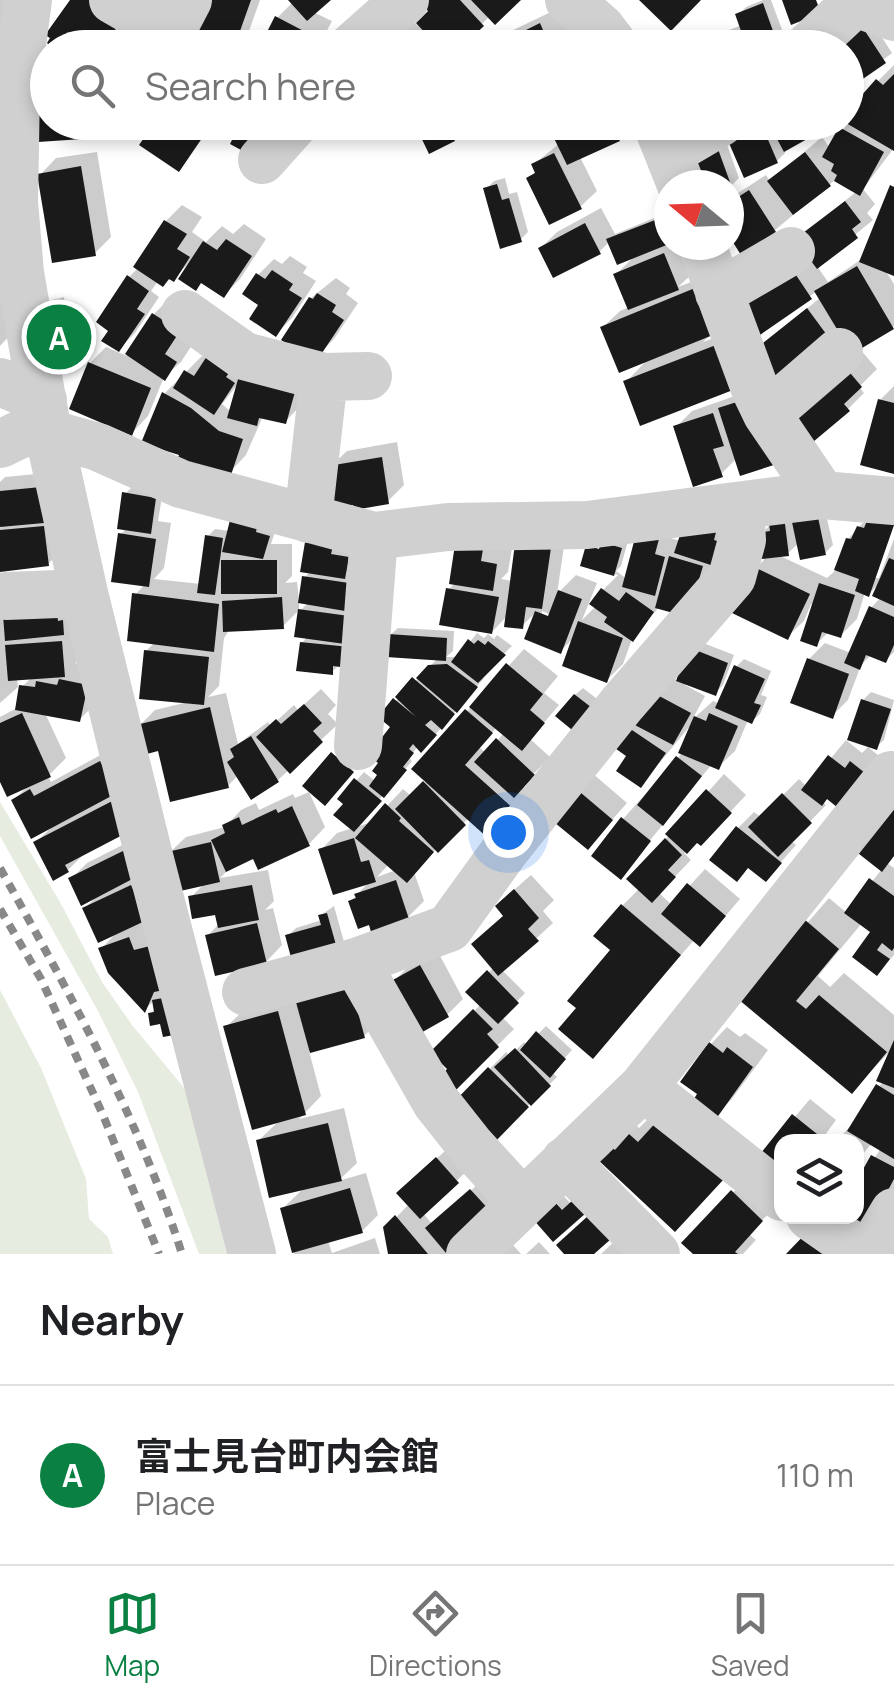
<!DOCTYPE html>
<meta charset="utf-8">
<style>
:root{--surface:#fff;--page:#f6f6f6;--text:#202124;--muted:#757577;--line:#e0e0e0;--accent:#0b8043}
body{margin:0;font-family:Manrope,"Noto Sans JP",sans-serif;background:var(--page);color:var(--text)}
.controls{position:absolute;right:30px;bottom:30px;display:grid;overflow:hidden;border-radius:20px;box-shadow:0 5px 15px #0003}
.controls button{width:90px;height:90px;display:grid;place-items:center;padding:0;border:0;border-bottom:2px solid var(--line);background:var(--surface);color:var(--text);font:50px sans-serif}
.compass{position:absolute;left:654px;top:170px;width:90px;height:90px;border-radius:50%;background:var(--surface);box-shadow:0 5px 15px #0003;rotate:289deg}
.you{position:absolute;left:508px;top:832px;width:35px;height:35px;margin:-25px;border:8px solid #fff;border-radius:50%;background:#1a73e8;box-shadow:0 0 0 15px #1a73e833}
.badge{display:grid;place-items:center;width:65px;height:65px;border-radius:50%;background:var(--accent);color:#fff;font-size:32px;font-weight:700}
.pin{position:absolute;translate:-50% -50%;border:5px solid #fff;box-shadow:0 2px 10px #0006}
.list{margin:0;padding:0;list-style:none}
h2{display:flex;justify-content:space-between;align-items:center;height:130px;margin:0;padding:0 40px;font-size:42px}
h2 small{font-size:32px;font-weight:400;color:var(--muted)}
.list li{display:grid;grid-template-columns:65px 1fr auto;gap:30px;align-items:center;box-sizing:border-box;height:180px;padding:0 40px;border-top:2px solid var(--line)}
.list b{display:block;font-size:38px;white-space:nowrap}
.list p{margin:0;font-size:32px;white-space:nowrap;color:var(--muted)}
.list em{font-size:32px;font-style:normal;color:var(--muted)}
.icon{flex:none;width:55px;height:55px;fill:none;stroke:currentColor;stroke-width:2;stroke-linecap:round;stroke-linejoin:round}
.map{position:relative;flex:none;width:894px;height:1254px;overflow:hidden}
.search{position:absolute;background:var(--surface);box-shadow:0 5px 15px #0003;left:30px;right:30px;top:30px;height:110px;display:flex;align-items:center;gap:25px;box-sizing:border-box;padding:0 35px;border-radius:55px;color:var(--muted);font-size:38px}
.sheet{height:310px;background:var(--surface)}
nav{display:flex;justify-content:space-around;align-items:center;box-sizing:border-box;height:140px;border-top:2px solid var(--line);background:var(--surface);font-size:28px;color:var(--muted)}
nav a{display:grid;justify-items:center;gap:5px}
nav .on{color:var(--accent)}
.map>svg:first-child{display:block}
.green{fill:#e6ecdf}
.shadow{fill:#0003;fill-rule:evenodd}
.building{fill:#1a1a1a}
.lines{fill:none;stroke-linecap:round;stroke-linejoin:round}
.minor{stroke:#d0d0d0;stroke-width:48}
.rail{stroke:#888;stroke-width:8;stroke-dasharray:10 8;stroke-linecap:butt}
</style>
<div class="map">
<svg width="894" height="1254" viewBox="0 0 894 1254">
<rect width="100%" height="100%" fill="#fff"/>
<!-- green -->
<path class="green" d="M0 802 61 904 102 982 132 1025 185 1089 230 1254H199L138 1092 98 1011 0 836Z
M0 990 41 1068 86 1179 89 1219 108 1237 113 1254H0Z"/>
<!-- shadow -->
<path class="shadow" d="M0 0H14L0 32Z
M202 0H260L243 48H206L213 31 206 28 197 37Z
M292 0H327L313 12 332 21 318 48H262L277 18 293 2Z
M430 0H517L490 16 457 48 438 43 433 48H377L410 17 417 25 432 11Z
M763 0H771L784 35 776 42 763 48H704L711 37 742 25 738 15 746 7Z
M557 9 603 48H489L503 35Z
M872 22 892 53 854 82 859 91 846 101V48Z
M894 65V148L863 189 875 204 867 213 873 220 817 266 828 282 863 258 894 185V273L885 270 894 284V326L859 348 877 369 859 387 864 393 848 409 757 350 821 297 817 291 758 334 798 239 857 191 836 179 774 231H729V199L766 175 770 181 822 137 830 148 878 81Z
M48 100V122H110L96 136 40 140 38 110Z
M158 122H215L178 169Z
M430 122H457L461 131 454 139 421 132Z
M564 122H634L618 139 580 157 597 191 580 207 529 178 537 171 534 164 560 143 554 132Z
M770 122H821L822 124 783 149 785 153 777 161 732 144 739 136Z
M726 142 739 178 731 186 685 163Z
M97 152 111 237 95 253 40 175 56 158Z
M505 178 509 194 517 192 528 232 520 240 486 189 494 181Z
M182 205 202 217 192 232 206 242 222 226 233 234 244 224 266 239 240 279 224 295 188 264 173 279 158 281 151 291 159 297 135 333 119 349 129 277 138 268 166 221Z
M601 208 615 234 669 212 668 244 683 245 694 272 678 287 712 274 728 317 703 342 733 331 641 422 626 382 649 358 603 327 620 311 629 307 616 274 636 255 610 241 599 252 541 248 557 232Z
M290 256 307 267 303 273 316 281 292 318 276 334 261 304 258 275 274 259 282 264Z
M336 278 350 288 346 294 358 303 334 339 318 355 311 298Z
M0 279 13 332 0 346Z
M64 297 65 304 73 302 83 353 75 361 44 307 52 300Z
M170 298 192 345 181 362 164 377 148 416 132 433 90 363 106 347 127 356 154 314Z
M202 356 208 359 313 365 301 405 285 422 263 416 246 455 230 472 165 393ZM238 384 231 412 222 404Z
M894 386V472L880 400Z
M737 392V458L721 474 676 427 692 411 732 397Z
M397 442 404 485 388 501 330 467 347 451Z
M57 472 64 548 48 564 0 569V528L3 524H0V482L5 477Z
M133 486 163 491 158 521 171 523 164 568 154 579 201 584 207 537 215 529 230 531 233 521 276 528 271 544H292V576L285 583 297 582 299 600 305 577 311 571 307 543 355 550 352 568 346 574 356 576 355 609 340 664 332 672 302 643 308 636 301 610 309 602 299 601V610L283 626 230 629 224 638 219 686 208 697 226 693 238 744 268 722 271 726 294 705 298 710 321 689 336 705 328 714 338 724 278 780 238 775 228 786 160 748 139 726 155 710 188 702 146 651 155 642 135 595 145 584 120 535 127 528 125 494Z
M822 497 833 545 825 553 799 543 788 553 778 555 827 578 837 569 848 539 859 527 875 511 894 504V525L874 578H879L894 539V652L886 660 872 654 861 665 848 700 832 716 809 659 825 643 851 653 871 608 881 597V581L869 594 865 592 857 619 841 635 829 632 816 644 814 605 811 604 804 621 787 637 756 568 764 560 761 534 769 526Z
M724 520 704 598 660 606 632 639 623 664 607 680 575 637 560 651 527 638 537 611 522 626 508 615 492 632 449 589 456 582 458 539 512 548 508 572 501 579 513 581 567 526 557 594 576 575 597 583 582 620 596 606 603 590 618 575 583 565 590 548 612 550 591 544 628 541 621 566 616 571 627 579 638 535 674 523 670 538 681 541ZM542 611 561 619 542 617Z
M71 581 80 658 75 663 102 669 96 703 80 719 45 713 66 758 48 776 51 782 117 746 135 784 84 854 68 870 36 842 52 827 14 800 30 784 0 776V717L17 708 22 687 32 677 17 678 18 687 0 703V584Z
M398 628 454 631 453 651 446 657H458L477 633 484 638 488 634 494 639 497 635 512 646 481 676 484 678 429 742 418 746 409 758 412 761 356 827 372 822 403 789 411 796 428 780 415 768 524 649 558 676 544 693 559 705 530 739 550 757 522 786 529 792 505 820 469 818 437 848 414 872 424 901 408 917 351 901 370 881 321 850 337 833 353 828 346 804 340 799 364 772 375 781 393 727 381 716 438 658 390 635ZM497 727 504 733 486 753 479 747ZM389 864 396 870 377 877Z
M698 641 734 655 723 685 715 693 687 682 685 685 705 696 692 720 713 701 720 704 736 667 744 659 771 671 761 695 767 697 760 714 752 721 748 720 735 751 718 767 712 764 621 876 623 819 683 752 695 720 641 785 630 756 616 746 667 675 678 681Z
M583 688 601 702 585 723 575 695Z
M871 692 894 700 884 740 876 747 863 700Z
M846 740 862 753 868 747 884 760 823 802 826 805 791 841 796 845 766 879 738 828 754 812 761 817 799 779 807 787Z
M592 773 627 803 588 847 552 817Z
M724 774 746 795 717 826 684 853 691 860 659 893 672 905 705 869 740 899 716 927 695 939 593 1055 579 1008 614 950 623 905 640 888 630 879Z
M309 792 325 827 309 844 254 856 232 866 220 878 268 870 274 901 265 910 273 908 282 945 266 962 207 936 219 924 217 912 191 897 205 883 169 853 186 837 225 827 241 810 256 803 259 810 293 794 295 798Z
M894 802V856L887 863 894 868V955L877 973 855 956 873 931 862 923 818 976 830 987 844 973 894 1015V1189L883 1209 867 1225 854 1218 861 1203 856 1201V1187L881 1148 872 1143 856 1162V1142H835L856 1121 883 1081 880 1079 894 1047 852 1091 742 998 829 898 847 913 882 869 857 849Z
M142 835 181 989 162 1021 150 1014 156 1008 155 1000 145 1009 101 949 117 932 85 908 97 896 71 879 87 863Z
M531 875 554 900 543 911 553 923 502 970 525 993 502 1017 514 1029 454 1089 451 1069 433 1052 481 1004 469 992 494 967 514 890Z
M334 906 344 942 336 950 288 936 296 928 322 920 321 915Z
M437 950 463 999 447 1015 394 981 410 965Z
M313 979 380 1020 364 1036 309 1051 321 1096 299 1119 344 1108 357 1163 338 1181 366 1173 378 1215 362 1231 328 1241 332 1253 375 1238 380 1254H294L282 1209 304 1188 258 1141 280 1120 226 1027 243 1011Z
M546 1026 572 1050 552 1072 557 1077 491 1142 454 1106 506 1052 510 1056 524 1042 527 1045Z
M727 1027 740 1037 745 1033 768 1050 731 1100 715 1116 711 1044Z
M810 1099 836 1120 820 1142H782L760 1158Z
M654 1113 746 1154 600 1158 634 1123 639 1128Z
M454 1143 473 1165 423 1213 433 1225 488 1175 506 1195 452 1254H391L386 1228 409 1204 416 1177Z
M749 1176 778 1204 749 1234 756 1240 743 1254H696L685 1243Z
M562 1194 571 1204H592L536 1218Z
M621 1235 639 1254H601Z
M539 1242 550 1254H526Z
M513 1245 521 1254H503Z"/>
<!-- building -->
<path class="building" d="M70 0H89L120 23 103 48H53L47 43 50 38 45 35Z
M197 0H251L234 48H204L209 32 201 30 198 40 181 34Z
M288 0H331L307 21Z
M427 0H460L484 26 460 48H439L416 23 428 11 422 4Z
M471 0H521L495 25Z
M639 0H701L671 31Z
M782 0H816L821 13 791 25Z
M763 3 778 45 747 48 735 14Z
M275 16 317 38 312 48H259Z
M540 23 546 37 560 31 566 43 574 39 578 48H532L524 31Z
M863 28 886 63 857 83 846 67V48H834Z
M518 33 525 48H491Z
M730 33 736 48H702L700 44Z
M894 74V151L846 123V113L876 79 883 85Z
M48 108V122H96L97 138 38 142 35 109Z
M155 122H213L179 172 139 145Z
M241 122H268L254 157 230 144Z
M435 122H446L455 141 429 154 418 131Z
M572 122H611L620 141 567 165 551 132Z
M768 122H810L816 134 784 152Z
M839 127 884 152 860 196 834 181 837 175 831 171 834 164 822 157Z
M763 128 778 163 744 178 729 143Z
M718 149 731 185H690L682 162Z
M805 152 831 186 793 215 767 181Z
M554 153 582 209 549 225 526 178 535 173 531 164Z
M81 166 96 256 52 263 37 174Z
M497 184 502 200 509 198 522 242 500 249 483 188Z
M890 185 894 187V276L859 262Z
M749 190 776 232 741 255 729 236V203Z
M845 201 861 222 852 229 858 238 817 269 795 239Z
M663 217 669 244 617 265 606 239Z
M164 220 187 234 177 249 190 257 174 282 169 279 163 287 133 267Z
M585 223 601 254 553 278 538 248Z
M226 239 252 256 224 298 201 283 196 291 178 279 203 241 217 250Z
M664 253 679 290 628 310 613 274Z
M790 266 812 299 757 337 735 304Z
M857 266 894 329 852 354 814 291Z
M272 270 293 284 289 290 302 298 276 337 249 319 258 305 242 294 256 273 265 279Z
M127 275 149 291 137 309 145 314 119 352 101 341 108 331 96 322Z
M695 288 713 335 619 373 600 327Z
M317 293 336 305 332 312 344 320 318 359 309 358 281 340 309 297 313 299Z
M56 304 57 310 66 308 76 363 53 368 41 307Z
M807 308 835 346 783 387 754 350Z
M152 313 180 331 165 354 177 362 165 381 125 354Z
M716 345 733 390 640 426 623 381Z
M209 353 232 369 226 377 235 383 214 415 173 388 184 370 194 376Z
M840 361 862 387 844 404 850 411 813 442 784 408Z
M88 362 151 388 132 436 69 409Z
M242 365 298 381 286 424 259 418 257 426 227 418Z
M162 392 191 408 219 431 243 439 231 475 177 461 179 455 141 443Z
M878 399 894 403V474L860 465Z
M740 401 777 464 740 476 718 408Z
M713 413 724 446 713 449 723 477 693 487 673 426Z
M382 457 389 504 354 510 353 505 335 508 328 466Z
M41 487 44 523 0 527V491Z
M122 492 156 498 151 534 117 529Z
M815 503 826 555 800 560 789 508Z
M783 508 789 556 761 559 758 533 770 531 767 510Z
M869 516 894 525 869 597 855 591 859 579 834 570 846 538 851 539 857 526 864 528Z
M686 517 717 528 714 540 730 545 723 569 674 553Z
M230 520 257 527 256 532 270 536 263 559 222 552Z
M44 526 49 566 0 572V530Z
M118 533 156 539 149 587 111 582Z
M636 534 659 539 655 554 665 557 655 596 622 587Z
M205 535 223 538 215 595 197 593Z
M516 536 552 541 542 609 526 607 523 629 504 627Z
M456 538 484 543 481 561 497 564 493 591 449 584Z
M305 542 333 546 331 554 349 557 345 579 300 572Z
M601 542 622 548 614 576 580 566 586 545 599 549Z
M669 556 703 566 688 617 655 608Z
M889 558 894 560V606L872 596Z
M221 560H277V594H221Z
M754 567 810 594 788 640 732 613Z
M302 576 349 583 345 611 298 603Z
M819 583 855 595 841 638 822 632 817 647 800 641Z
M446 588 499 597 492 634 439 625Z
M601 588 619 601 626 592 654 612 633 642 604 622 607 617 589 604Z
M558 590 582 599 561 654 524 639 535 611 548 616Z
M132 593 219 604 214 652 127 641Z
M55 597 58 621 63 620 64 635 5 641 2 602Z
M282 597 284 629 223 632 222 601Z
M869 606 894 617V645L886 663 866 655 860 670 844 663Z
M298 609 349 616 345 644 294 637Z
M578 621 623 638 607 683 562 666Z
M388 634 447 638 446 661 386 657Z
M468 639 474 644 478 640 485 645 488 641 506 655 478 683 451 662Z
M62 641 65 677 8 681 5 645Z
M300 642 350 647 348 668 333 666V675L296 671Z
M688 647 728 663 716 696 676 681Z
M144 650 209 657 204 705 139 699Z
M807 658 849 674 833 719 790 703Z
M506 663 543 694 530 710 545 723 522 751 469 707Z
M447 664 478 687 457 713 416 678 428 665Z
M734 665 765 679 754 703 761 705 752 724 715 708Z
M412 677 455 714 442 730 431 720 425 725 437 735 421 753 413 744 409 749 414 753 403 767 407 770 384 798 369 786 377 775 372 771 378 763 373 759V749L390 727 378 717 393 698 416 717 395 697Z
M59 679 88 685 80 722 15 710 19 685 35 687 36 681 57 685Z
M648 690 691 713 673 745 631 723Z
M574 694 596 711 577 734 555 716Z
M861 699 891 709 877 750 847 740Z
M304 704 322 723 313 731 323 742 290 774 256 737 276 719 281 724Z
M210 707 229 788 170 802 158 751 143 755 136 725Z
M465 709 493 733 465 765 515 810 489 839 411 769Z
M22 713 51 777 7 797 0 782V723Z
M709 713 738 726 719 770 678 753 694 716 706 721Z
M626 726 666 753 641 788 616 771 626 756 612 746Z
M251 736 279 782 251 800 227 762 234 757 230 749Z
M496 738 535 775 514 798 474 762Z
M331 752 354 772 325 806 302 786Z
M828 755 845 768 850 761 870 777 843 812 827 799 822 806 801 790Z
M676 756 702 776 663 826 637 805Z
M100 761 117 793 31 839 11 800 30 789 34 796Z
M354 778 382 801 354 832 333 815 343 804 337 799Z
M423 781 466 825 438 853 395 809Z
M574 787 613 820 588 850 549 818Z
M706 789 732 813 701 846 697 843 687 854 665 834Z
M782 793 812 823 778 857 748 827Z
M118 798 134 829 65 865 69 872 53 881 33 842Z
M894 798V856L882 872 854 850Z
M385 803 401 818 399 821 434 852 407 883 355 838Z
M292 806 310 846 258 870 253 859 226 872 211 840 225 833 222 825 239 817 242 825 276 809 278 813Z
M621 817 651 841 621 880 591 856Z
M736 826 782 863 766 882 748 868 737 882 709 860Z
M354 838 361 862 369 860 376 882 333 895 318 849Z
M665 838 682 855 668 870 676 877 652 903 626 879Z
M211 842 220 882 176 892 167 852Z
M125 850 138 876 81 906 68 878Z
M869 878 894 896V948L892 951 882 943 877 950 890 959 877 976 852 957 870 932 844 913Z
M396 880 409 919 371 932 369 925 358 929 348 901 356 898 354 894Z
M687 883 726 916 700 947 661 914Z
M131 885 147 920 98 943 82 908Z
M252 885 259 920 218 928 215 915 192 919 188 896Z
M514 889 539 918 528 929 539 941 498 976 471 944 503 916 495 906Z
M621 904 681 955 593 1059 558 1029 576 1008 567 1001 610 950 593 936Z
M327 913 338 952 293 965 285 935 321 925 318 915Z
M804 919 839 949 796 1001 806 1009 819 995 887 1052 852 1094 738 999Z
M257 923 267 964 215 976 205 935Z
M129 937 134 950 158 944 169 989 154 992 145 1013 108 973 98 948Z
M420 965 449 1017 419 1034 391 981Z
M487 970 519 1003 498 1024 465 992Z
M349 980 365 1038 310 1053 294 995Z
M174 996 180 1034 163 1037 160 1024 150 1026 148 1013 154 1012 152 1000Z
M473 1009 493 1029 487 1034 499 1047 454 1092 439 1078 447 1069 430 1052Z
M278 1011 306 1115 252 1130 223 1026Z
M536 1031 566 1059 550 1078 520 1050Z
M894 1040V1088L876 1081Z
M709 1042 723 1053 727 1047 753 1067 716 1119 692 1102 697 1094 680 1082Z
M515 1048 551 1086 531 1106 494 1067Z
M488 1067 529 1107 491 1146 450 1106Z
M876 1084 894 1095V1159L847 1131Z
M792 1114 822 1138 819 1142H782V1178L757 1158Z
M660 1118 724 1179 675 1232 596 1158 609 1145 615 1150 629 1134 638 1142Z
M328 1123 342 1181 269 1198 256 1140Z
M871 1155 894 1167V1179L868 1228 846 1216H856V1182Z
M436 1157 459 1183 420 1219 396 1193Z
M350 1188 363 1233 292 1253 280 1208Z
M470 1189 492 1213 446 1253 425 1228Z
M731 1190 763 1221 735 1252 738 1254H693L681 1243Z
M574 1199 586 1213 553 1242 532 1218 553 1200 562 1210Z
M395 1215 428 1254H388L383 1227Z
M589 1215 611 1239 594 1254H564L556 1245Z
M810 1229 836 1254H786Z"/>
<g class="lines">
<!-- minor -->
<path class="minor" d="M28 0 16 89 14 202 20 273 46 422 84 593 149 856 252 1254
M113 0 160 27 175 25 188 0
M569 0 601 28 616 48
M351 48 405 0
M807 48 855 3 894 17
M656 122 681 185
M670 152 721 122
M262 160 296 122
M702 245 755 389 767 414 822 495
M719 293 791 251
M185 314 244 356 324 377 368 376
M0 382 43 400
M767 414 839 352
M48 433 98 447 181 484 374 536 448 527 587 525 822 495 894 501
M0 444 46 422
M308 519 324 377
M6 596 84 593
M358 746 374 536
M246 992 356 962
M643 1087 782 1197
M565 1161 656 1254
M523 1203 470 1145 436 1102 356 962 449 928 506 849 622 704 732 577 742 540 740 507
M810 1216 864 1254
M470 1254 643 1087 891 775 894 778
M869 1254 894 1212"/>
<!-- rail -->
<path class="rail" d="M0 868C69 992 139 1118 182 1254
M0 909 41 979 103 1115 159 1254"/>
</g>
</svg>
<div class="controls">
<button><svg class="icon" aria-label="layers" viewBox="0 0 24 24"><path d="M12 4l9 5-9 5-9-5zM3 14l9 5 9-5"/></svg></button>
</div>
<svg class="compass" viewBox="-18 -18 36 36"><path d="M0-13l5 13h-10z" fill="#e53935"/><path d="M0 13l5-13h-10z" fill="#757577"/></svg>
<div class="you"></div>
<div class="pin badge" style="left:59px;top:337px">A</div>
<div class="search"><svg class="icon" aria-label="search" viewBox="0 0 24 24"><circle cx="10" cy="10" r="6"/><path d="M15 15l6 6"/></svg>Search here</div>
</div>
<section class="sheet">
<h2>Nearby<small></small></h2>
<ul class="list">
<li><span class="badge">A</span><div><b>富士見台町内会館</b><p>Place</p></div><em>110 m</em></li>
</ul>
</section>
<nav>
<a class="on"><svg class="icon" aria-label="map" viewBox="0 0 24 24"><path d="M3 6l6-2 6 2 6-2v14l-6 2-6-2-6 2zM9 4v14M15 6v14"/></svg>Map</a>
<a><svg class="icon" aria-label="directions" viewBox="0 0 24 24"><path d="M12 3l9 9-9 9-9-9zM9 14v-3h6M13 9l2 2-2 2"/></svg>Directions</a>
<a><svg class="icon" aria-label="saved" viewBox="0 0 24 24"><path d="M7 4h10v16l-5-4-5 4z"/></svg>Saved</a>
</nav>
